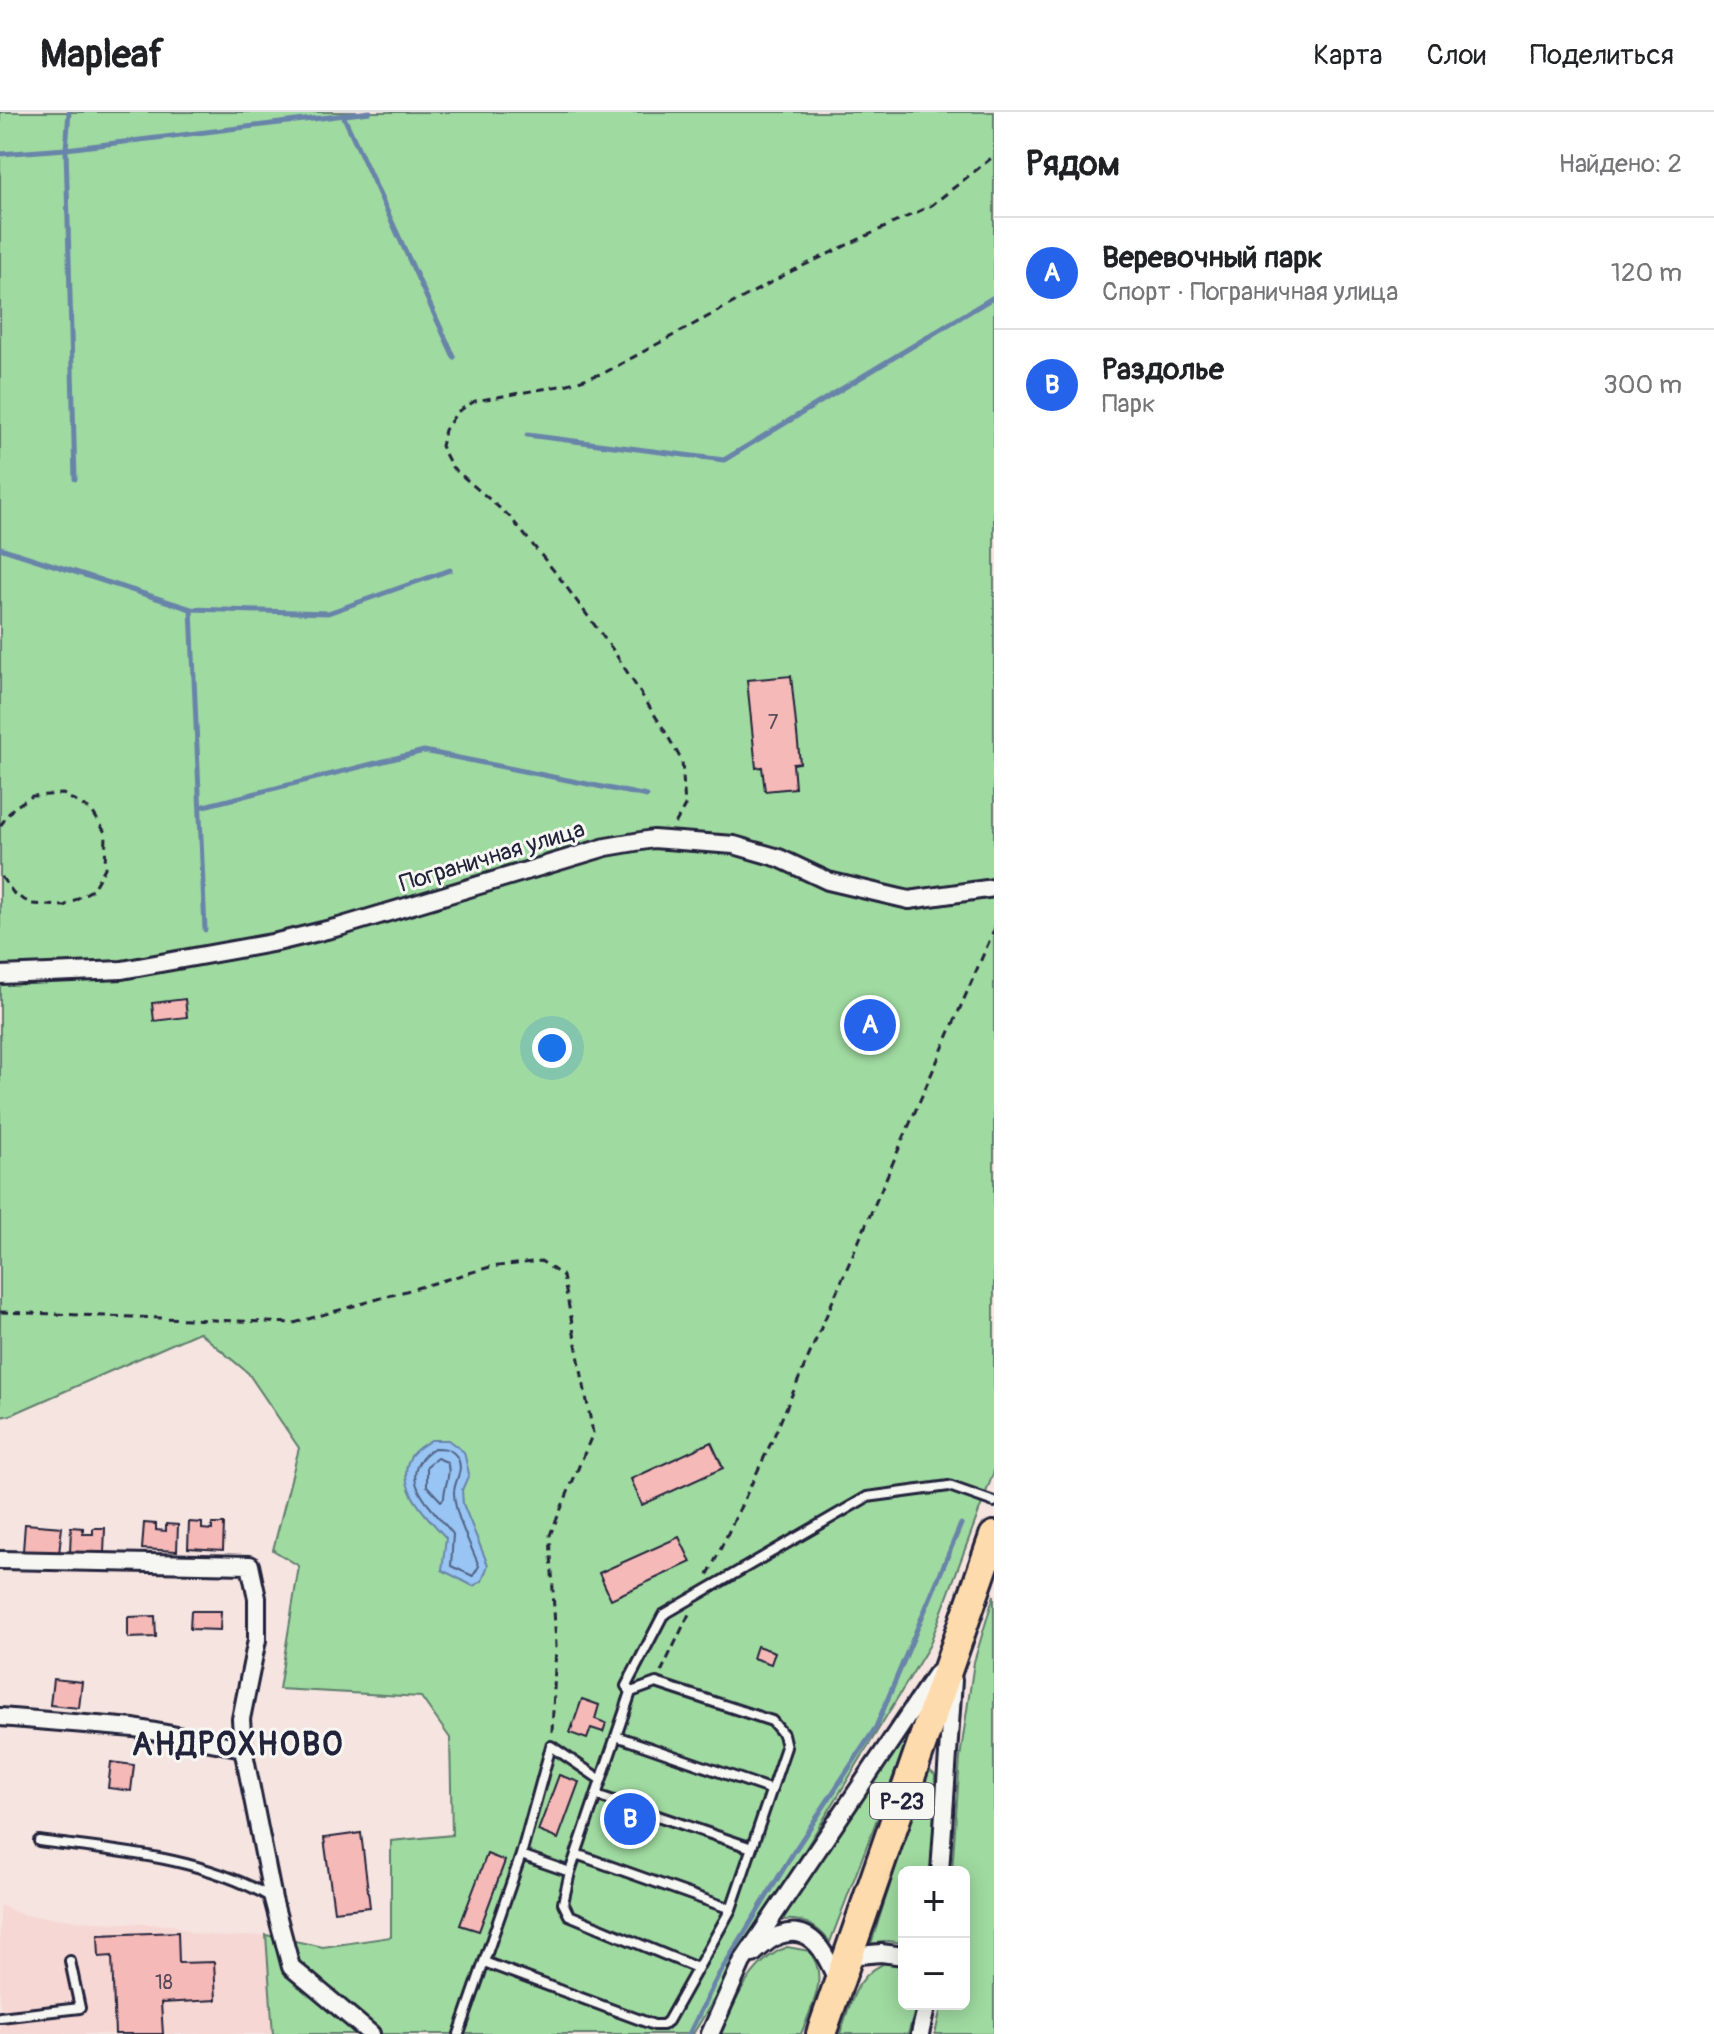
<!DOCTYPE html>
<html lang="ru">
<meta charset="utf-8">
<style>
:root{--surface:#fff;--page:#f2f2f2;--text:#202124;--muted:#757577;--line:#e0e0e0;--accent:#2563eb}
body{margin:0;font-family:Pangolin,sans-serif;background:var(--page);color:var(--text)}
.controls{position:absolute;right:24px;bottom:24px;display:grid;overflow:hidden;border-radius:12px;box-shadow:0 4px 20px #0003}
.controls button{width:72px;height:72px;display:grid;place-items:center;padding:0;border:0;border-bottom:2px solid var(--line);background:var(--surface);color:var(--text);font:40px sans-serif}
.you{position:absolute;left:552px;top:936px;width:28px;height:28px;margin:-20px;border:6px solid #fff;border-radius:50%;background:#1a73e8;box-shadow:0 0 0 12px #1a73e833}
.badge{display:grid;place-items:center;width:52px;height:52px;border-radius:50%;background:var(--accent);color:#fff;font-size:26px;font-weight:700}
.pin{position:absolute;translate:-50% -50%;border:4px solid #fff;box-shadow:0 2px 8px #0006}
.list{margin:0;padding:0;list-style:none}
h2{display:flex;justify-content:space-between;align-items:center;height:104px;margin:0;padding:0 32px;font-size:34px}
h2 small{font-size:26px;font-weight:400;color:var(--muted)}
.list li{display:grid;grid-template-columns:52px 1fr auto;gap:24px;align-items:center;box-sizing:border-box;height:112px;padding:0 32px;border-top:2px solid var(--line)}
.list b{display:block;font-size:30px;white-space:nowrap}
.list p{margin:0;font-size:26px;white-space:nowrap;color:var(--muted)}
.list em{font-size:26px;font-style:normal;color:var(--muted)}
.map{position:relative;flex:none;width:994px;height:1922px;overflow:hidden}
header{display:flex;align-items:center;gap:48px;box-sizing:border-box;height:112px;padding:0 40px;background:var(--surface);border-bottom:2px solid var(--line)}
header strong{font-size:38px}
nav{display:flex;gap:44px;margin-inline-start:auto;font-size:28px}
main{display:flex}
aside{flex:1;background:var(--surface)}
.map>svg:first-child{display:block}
.built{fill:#f6d7d4}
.green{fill:#9fdaa0;stroke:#607e6e;stroke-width:2}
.water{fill:#98c5f3;stroke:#6984a9;stroke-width:2}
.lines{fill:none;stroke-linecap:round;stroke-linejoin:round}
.shore{stroke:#516385;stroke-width:2}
.stream{stroke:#6984a9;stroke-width:5}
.building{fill:#f5b9b7;stroke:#22223b;stroke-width:2}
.lane-casing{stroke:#22223b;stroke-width:14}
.street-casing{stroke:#22223b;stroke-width:22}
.highway-casing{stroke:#22223b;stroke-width:34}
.path{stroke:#22223b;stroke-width:3;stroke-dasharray:8 6;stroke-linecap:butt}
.lane{stroke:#f6f6f2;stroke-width:8}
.street{stroke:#f6f6f2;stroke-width:16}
.highway{stroke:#fedbac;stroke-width:28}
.labels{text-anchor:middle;stroke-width:6;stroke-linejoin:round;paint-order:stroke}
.number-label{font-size:20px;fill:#57485a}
.shield{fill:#f6f6f2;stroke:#626272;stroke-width:2}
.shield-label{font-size:22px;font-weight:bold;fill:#22223b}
.street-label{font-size:24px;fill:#22223b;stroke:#f6f6f2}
.district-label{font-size:32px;font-weight:bold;letter-spacing:2px;fill:#22223b;stroke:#f6f6f2}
</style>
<header>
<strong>Mapleaf</strong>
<nav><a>Карта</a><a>Слои</a><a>Поделиться</a></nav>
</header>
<main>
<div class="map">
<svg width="994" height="1922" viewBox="0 0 994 1922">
<rect width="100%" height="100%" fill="#f6e4e0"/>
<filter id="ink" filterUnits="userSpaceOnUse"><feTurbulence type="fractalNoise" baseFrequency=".0125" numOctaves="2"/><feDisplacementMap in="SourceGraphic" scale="16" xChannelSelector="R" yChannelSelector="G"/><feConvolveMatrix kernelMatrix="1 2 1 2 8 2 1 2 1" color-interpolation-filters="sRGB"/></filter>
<g filter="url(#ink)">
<!-- built -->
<path class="built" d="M0 1793 22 1803 94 1810 173 1813 193 1821 228 1825 266 1823 273 1922H0Z"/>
<!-- green -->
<path class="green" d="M0 0H994V1359L929 1534 693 1922H273L266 1823 323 1835 391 1825V1729L452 1723 450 1626 421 1585 279 1577 299 1454 273 1438 299 1336 248 1261 199 1220 11 1303 0 1305Z
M994 1483V1922H935L942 1892H964V1760H952L960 1646 974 1550Z
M897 1628H905L906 1631 830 1830C815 1812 803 1806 780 1808Z
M929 1658 935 1663 932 1760H904V1831L888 1829 871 1832 926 1660Z
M787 1835 809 1839C830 1864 811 1896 801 1922H721C735 1889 751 1848 787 1835Z
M892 1848 904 1853V1892H917L908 1922H840C852 1888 855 1861 892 1848Z"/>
<!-- water -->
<path class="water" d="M431 1328H448L464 1340 469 1362 462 1378 463 1392 488 1453 482 1469 473 1474 442 1458 446 1426C428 1405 393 1374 411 1344 415 1337 425 1332 431 1328Z"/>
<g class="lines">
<!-- shore -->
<path class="shore" d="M434 1336C443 1336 451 1336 457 1345 465 1358 454 1368 454 1381 455 1405 470 1431 479 1454L473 1464 451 1454 453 1422C432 1395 391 1364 434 1336Z
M437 1346 447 1350C452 1362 444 1373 444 1386L441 1389 427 1374V1354Z"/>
<!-- stream -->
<path class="stream" d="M69 0 66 37 75 367
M343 3 454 245
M0 42 66 37 370 0
M527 323 724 348 994 185
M0 436 191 497 328 501 450 458
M191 497 205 818
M200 695 424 639 647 684
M689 1922 718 1864 795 1738 876 1615 961 1412"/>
</g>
<!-- building -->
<path class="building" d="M791 564 800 651 793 652 795 676 765 679 762 655 756 656 747 568Z
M185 887 187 905 154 909 152 891Z
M711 1330 723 1356 642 1393 631 1367Z
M189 1410 202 1411V1417L212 1418V1412H224L223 1438 188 1436Z
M144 1411 156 1412V1418L166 1419V1412L178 1413 177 1439 142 1437Z
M25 1412 62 1415 59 1442 23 1439Z
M71 1415 83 1416V1422H93V1416H105L104 1442 70 1441Z
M679 1425 691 1450 611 1487 599 1461Z
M191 1499H221L220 1518 190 1517Z
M155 1504 156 1525 128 1526V1505Z
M757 1534 775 1540 771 1552 753 1546Z
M53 1567 82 1570 79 1596 50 1593Z
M582 1587 599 1593 595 1607 606 1611 603 1620 591 1616 587 1627 570 1621Z
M111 1650 134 1653 131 1679 108 1676Z
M559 1663 579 1670 558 1727 538 1719Z
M361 1721 370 1795 334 1799 324 1726Z
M487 1742 505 1749 479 1819 460 1813Z
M178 1820 179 1851 214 1850 216 1888 161 1891 163 1922H115L112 1844 99 1845 98 1823Z"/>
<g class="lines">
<!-- lane casing -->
<g class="lane-casing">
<path id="lane" d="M631 1580 626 1574 663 1503 867 1385 949 1374 994 1390
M616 1624 772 1678
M596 1683 752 1736
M39 1729C117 1739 203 1745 272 1786
M576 1742 731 1797
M570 1760 563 1791 569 1803 697 1856
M484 1850 654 1913H663L668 1909 731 1797 786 1635 783 1622 772 1609 656 1571 631 1580 570 1760 521 1743
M0 1905 80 1896 70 1849
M459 1922 521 1743 551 1634 601 1668"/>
</g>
<!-- street casing -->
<g class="street-casing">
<path id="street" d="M0 863 122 858 277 830 339 815 606 735 653 727 734 733 779 746 828 769 909 788 994 776
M0 1448 250 1453 257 1486V1528L241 1607 243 1636 273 1787 291 1855 371 1922
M0 1605 134 1616 243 1636
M940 1760 953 1568
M753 1842C760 1836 770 1826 780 1823 814 1811 828 1847 838 1871
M848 1844 881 1841 904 1844
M710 1922 742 1850 936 1562
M920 1922 927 1892"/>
</g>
<!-- highway casing -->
<g class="highway-casing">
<path id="highway" d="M821 1922 994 1424"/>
</g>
<!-- path -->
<path class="path" d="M675 712 685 694 682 649 663 616 613 538 559 465 510 405 452 355 441 334 445 318 457 300 475 289 565 273 604 261 792 159 932 93 994 44
M0 714 13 696 32 684 63 682 92 699 106 722 105 756 92 778 64 794 32 792 15 783 0 763
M0 1200 294 1211 490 1155 541 1149 563 1164 593 1321 550 1423 556 1534 552 1620
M708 1463 771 1331 994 818
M661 1560 689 1502"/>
<!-- lane -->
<use href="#lane" class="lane"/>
<!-- street -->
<use href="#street" class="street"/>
<!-- highway -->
<use href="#highway" class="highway"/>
</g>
</g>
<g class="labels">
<!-- number labels -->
<g class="number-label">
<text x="773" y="617">7</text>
<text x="164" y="1877">18</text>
</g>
<!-- shield labels -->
<rect class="shield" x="870" y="1671" width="64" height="36" rx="6"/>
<g class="shield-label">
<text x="902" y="1697">Р-23</text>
</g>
<!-- street labels -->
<g class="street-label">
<text transform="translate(492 744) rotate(-17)" y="8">Пограничная улица</text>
</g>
<!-- district labels -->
<g class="district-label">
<text x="238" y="1643">АНДРОХНОВО</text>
</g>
</g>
</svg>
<div class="controls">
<button>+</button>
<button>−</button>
</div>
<div class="you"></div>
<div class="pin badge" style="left:870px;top:913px">A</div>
<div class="pin badge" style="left:630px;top:1707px">B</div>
</div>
<aside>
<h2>Рядом<small>Найдено: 2</small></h2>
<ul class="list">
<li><span class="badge">A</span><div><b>Веревочный парк</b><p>Спорт · Пограничная улица</p></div><em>120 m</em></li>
<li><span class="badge">B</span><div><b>Раздолье</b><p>Парк</p></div><em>300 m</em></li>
</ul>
</aside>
</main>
